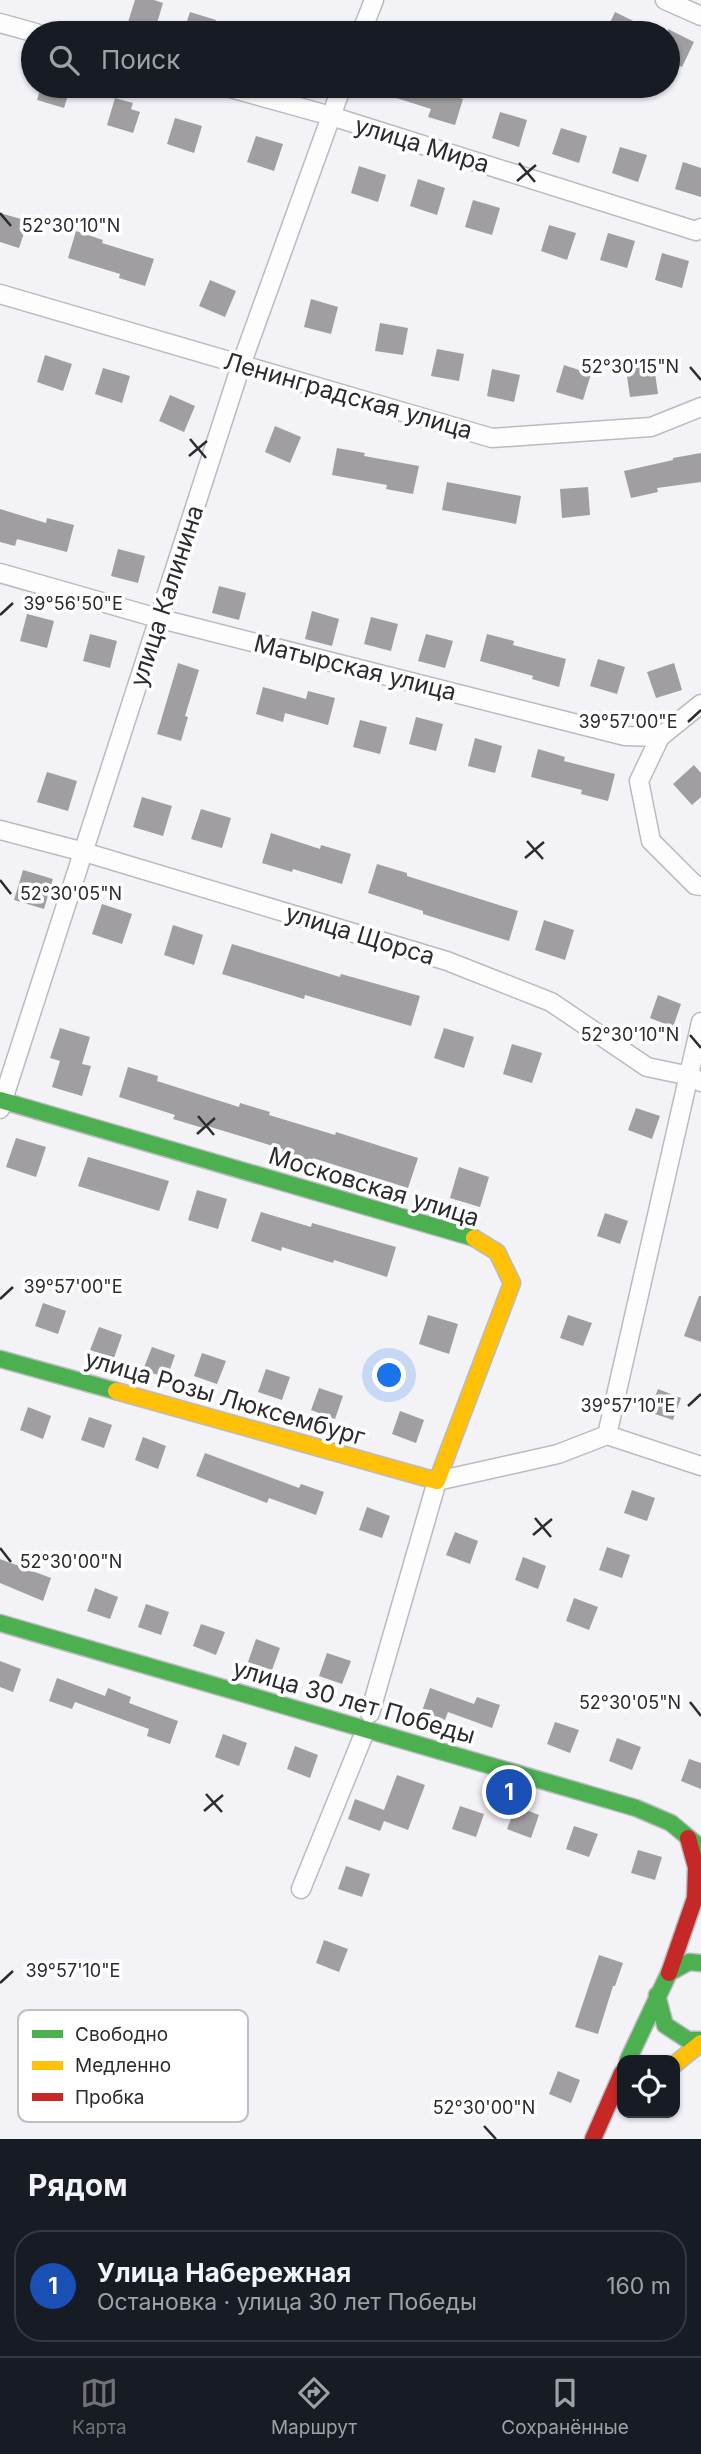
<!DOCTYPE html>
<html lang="ru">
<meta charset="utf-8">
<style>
:root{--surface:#171b24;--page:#242831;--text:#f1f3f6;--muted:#9ea1a6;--line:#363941;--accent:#717176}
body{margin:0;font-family:Inter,sans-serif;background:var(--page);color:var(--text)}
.controls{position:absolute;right:21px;bottom:21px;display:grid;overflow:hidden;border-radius:14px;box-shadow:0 2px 5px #0004}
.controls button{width:63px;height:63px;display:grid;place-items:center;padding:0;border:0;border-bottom:2px solid var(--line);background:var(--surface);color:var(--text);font:35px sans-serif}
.you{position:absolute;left:390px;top:1376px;width:24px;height:24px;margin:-18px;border:5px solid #fff;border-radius:50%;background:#1a73e8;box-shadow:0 0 0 10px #1a73e833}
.badge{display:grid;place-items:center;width:46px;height:46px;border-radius:50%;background:var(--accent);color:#fff;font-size:23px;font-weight:700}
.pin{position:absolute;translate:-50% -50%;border:4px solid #fff;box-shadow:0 2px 7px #0006}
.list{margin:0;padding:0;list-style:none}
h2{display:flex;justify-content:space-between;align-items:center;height:91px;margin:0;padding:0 28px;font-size:30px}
h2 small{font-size:23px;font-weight:400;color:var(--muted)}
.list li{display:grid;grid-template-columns:46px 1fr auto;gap:21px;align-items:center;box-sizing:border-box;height:112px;margin:0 14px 14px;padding:0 14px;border:2px solid var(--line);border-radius:28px}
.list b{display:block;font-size:26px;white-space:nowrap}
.list p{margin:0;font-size:23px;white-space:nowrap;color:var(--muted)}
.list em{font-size:23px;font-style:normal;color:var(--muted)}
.icon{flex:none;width:38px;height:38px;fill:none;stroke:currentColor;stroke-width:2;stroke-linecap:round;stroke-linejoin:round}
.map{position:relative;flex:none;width:701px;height:2139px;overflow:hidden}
.search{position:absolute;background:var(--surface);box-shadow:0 2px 5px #0004;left:21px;right:21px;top:21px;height:77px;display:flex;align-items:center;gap:18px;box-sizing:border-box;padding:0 24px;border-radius:38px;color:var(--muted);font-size:26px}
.sheet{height:217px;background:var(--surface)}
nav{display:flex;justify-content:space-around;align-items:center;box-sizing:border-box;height:98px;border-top:2px solid var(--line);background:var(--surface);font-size:19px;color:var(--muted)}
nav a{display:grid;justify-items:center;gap:4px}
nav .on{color:var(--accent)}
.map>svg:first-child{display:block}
.building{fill:#a09ea1}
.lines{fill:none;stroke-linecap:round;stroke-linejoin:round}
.street-casing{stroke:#babbbf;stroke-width:21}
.fast-casing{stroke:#babbbf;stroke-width:19}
.slow-casing{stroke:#babbbf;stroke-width:19}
.jam-casing{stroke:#babbbf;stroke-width:19}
.street{stroke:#fdfdfe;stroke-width:18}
.fast{stroke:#4caf50;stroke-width:16}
.slow{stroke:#ffc107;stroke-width:16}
.jam{stroke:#c62828;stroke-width:16}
.ticks{fill:none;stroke:#2c2c30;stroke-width:2.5}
.labels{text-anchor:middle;stroke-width:7;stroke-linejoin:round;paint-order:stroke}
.street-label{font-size:24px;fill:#2c2c30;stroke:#fff}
.key{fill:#fff;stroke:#c0c0c1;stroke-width:2}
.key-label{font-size:19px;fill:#2c2c30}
.ticks-label{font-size:18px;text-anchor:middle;fill:#2c2c30;stroke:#fff;stroke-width:7;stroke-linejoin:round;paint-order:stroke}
</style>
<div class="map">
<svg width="701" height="2139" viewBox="0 0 701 2139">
<rect width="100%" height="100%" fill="#f2f2f7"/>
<!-- building -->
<path class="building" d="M135 0H154L163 3 155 30 128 22Z
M190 12 216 20 212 33H183Z
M615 12 658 33H605Z
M668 29 694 42 682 67 668 60Z
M41 86H71L64 108 37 100Z
M369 86H422L463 99 455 125 428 117 431 109 368 89Z
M115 98 133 103 131 109 140 112 133 133 107 125Z
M500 112 527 120 519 147 492 138Z
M175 118 202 126 194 153 167 144Z
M561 128 587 136 579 163 552 154Z
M256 136 283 144 274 171 247 162Z
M620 147 647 155 638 182 612 173Z
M683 162 701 168V197L675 189Z
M359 166 386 175 378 202 351 193Z
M418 179 445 188 437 215 410 206Z
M473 200 500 208 492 235 465 227Z
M0 213 28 221 19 248 0 242Z
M549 225 576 233 567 260 541 251Z
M76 231 103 240 102 243 154 259 145 286 119 278 120 274 68 258Z
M608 233 635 241 627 268 600 260Z
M662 253 689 261 682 288 655 280Z
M210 280 236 291 225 317 199 306Z
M311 299 338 307 331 334 304 327Z
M380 323 408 328 403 355 375 351Z
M437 349 464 354 459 381 431 376Z
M45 355 72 364 63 391 37 382Z
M564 365 591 374 583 400 556 392Z
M654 366 658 394 630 397 626 369Z
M103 368 130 376 122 403 95 394Z
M492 369 520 375 514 402 487 396Z
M170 395 195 406 184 432 159 421Z
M275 426 301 437 290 463 265 452Z
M337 448 365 453 364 456 419 466 413 494 386 489 387 485 332 475Z
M701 453V482L657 488 658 492 631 498 624 471 673 460V458Z
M447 482 521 496 516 524 442 510Z
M588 487 590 515 562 518 560 489Z
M0 509 46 523 47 518 74 525 67 552 17 539 15 546 0 542Z
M118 549 145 556 138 583 111 576Z
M219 586 246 593 239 620 212 613Z
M312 611 339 619 332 646 305 639Z
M27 614 54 621 47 648 20 641Z
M371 617 398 624 391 651 364 644Z
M90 634 117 641 110 668 83 661Z
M426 634 453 641 445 668 418 661Z
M487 634 514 641 513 645 566 659 559 687 532 679 533 676 480 661Z
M598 659 625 667 617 694 590 686Z
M178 663 199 670 185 716 188 717 181 741 157 734Z
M674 663 682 690 656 698 647 672Z
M263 687 306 699 308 691 335 698 328 725 285 713 283 722 256 714Z
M416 717 443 724 436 751 409 744Z
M360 720 387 727 380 754 353 747Z
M475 738 502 746 495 773 468 766Z
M538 749 565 757 564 761 615 774 608 801 581 794 582 790 531 777Z
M694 765 701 773V797L692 805 673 784Z
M47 772 77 781 68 811 37 802Z
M142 797 172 806 163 836 133 827Z
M201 809 231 818 222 848 191 839Z
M271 833 320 849 321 845 351 854 342 884 293 869 292 872 262 863Z
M377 864 407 873V876L518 911 509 941 423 914V911L368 893Z
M23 870 53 879 44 909 14 900Z
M102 904 132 914 122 944 92 934Z
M544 920 574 930 565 960 535 950Z
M173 925 203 935 194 965 164 955Z
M232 944 340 977 341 974 420 996 411 1026 305 995 304 999 222 974Z
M658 995 681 1004 673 1027 650 1018Z
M60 1028 90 1037 82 1064 91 1066 82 1096 52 1087 60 1061 50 1058Z
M444 1028 474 1037 464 1068 434 1058Z
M512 1044 542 1053 532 1083 503 1074Z
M128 1067 158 1076 157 1081 239 1107 240 1103 270 1112 269 1115 335 1135 336 1132 418 1158 408 1188 313 1158 312 1161 282 1152 283 1149 204 1125 203 1128 173 1119 175 1115 119 1097Z
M636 1108 660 1116 652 1139 628 1130Z
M16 1138 46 1147 36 1177 6 1167Z
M88 1157 169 1181 159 1211 78 1186Z
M459 1167 489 1177 480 1207 450 1198Z
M197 1190 227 1199 218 1229 188 1220Z
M261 1212 311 1227 312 1223 396 1247 387 1277 334 1260 333 1263 282 1247 281 1251 251 1241Z
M605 1213 628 1221 620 1244 597 1236Z
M699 1296H701V1342L684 1336Z
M43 1303 66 1311 58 1334 35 1326Z
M428 1315 458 1324 449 1354 419 1344Z
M568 1315 592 1323 583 1346 560 1338Z
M99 1327 122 1335 114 1358 90 1350Z
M152 1347 175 1355 167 1378 143 1370Z
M202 1353 226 1361 217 1384 194 1376Z
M266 1369 290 1377 282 1400 258 1392Z
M319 1388 343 1396 335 1419 311 1410Z
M658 1389 681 1398 673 1420 649 1412Z
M28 1407 51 1416 43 1439 20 1430Z
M400 1411 424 1420 416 1443 392 1434Z
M89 1417 112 1425 104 1448 81 1440Z
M143 1437 166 1446 158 1469 135 1460Z
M205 1453 299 1488 301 1484 324 1492 316 1515 269 1498 267 1503 196 1476Z
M632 1490 655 1498 647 1521 624 1513Z
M367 1507 390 1516 382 1538 359 1530Z
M455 1532 478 1541 470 1564 446 1555Z
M607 1547 630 1555 622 1578 599 1570Z
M523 1557 546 1566 538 1589 515 1580Z
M0 1559 51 1578 43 1601 0 1583Z
M95 1588 118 1597 110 1619 87 1611Z
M574 1598 598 1607 589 1630 566 1621Z
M146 1604 169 1612 161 1635 138 1627Z
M201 1624 225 1632 216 1655 193 1646Z
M256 1639 280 1648 272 1670 248 1662Z
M327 1653 351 1661 342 1684 319 1676Z
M0 1661 21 1669 13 1692 0 1687Z
M57 1678 105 1696 108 1688 131 1697 129 1703 178 1721 170 1744 147 1736 149 1729 75 1702 72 1709 49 1701Z
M430 1688 474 1704 477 1697 500 1705 492 1728 448 1712 445 1720 422 1711Z
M555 1722 579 1730 570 1753 547 1744Z
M223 1734 247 1743 239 1766 215 1757Z
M617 1738 641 1747 632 1770 609 1761Z
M295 1746 318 1755 310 1778 287 1769Z
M689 1759 701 1763V1789L681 1781Z
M397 1775 425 1785 408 1830 384 1821 380 1831 348 1819 355 1799 384 1810Z
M460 1806 484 1814 476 1837 452 1829Z
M516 1806 539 1815 531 1838 507 1829Z
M574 1826 598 1834 589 1857 566 1849Z
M638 1850 662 1857 655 1880 631 1873Z
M346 1866 370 1874 362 1897 338 1889Z
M324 1940 348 1949 339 1972 316 1963Z
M599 1955 623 1963 615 1986H613L598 2034 575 2027Z
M558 2071 580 2080 571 2103 549 2094Z"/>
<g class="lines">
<!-- street casing -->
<g class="street-casing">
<path id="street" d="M665 0 701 16
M0 23 36 33
M361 33 374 0
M223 86 331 116 696 231 701 228
M0 294 492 438 651 427 701 407
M0 573 161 619 625 736 660 737 701 704
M660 737 639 781 651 841 695 885 701 886
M0 830 84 852 447 961 551 1002 647 1067 690 1076 701 1082
M0 1109 241 365 342 86
M607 1435 701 1466
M370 1713 437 1481 558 1454 607 1435 701 1022
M301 1889 366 1729"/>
</g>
<!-- fast casing -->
<g class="fast-casing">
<path id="fast" d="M0 1100 474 1238
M0 1359 116 1391
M0 1623 636 1808 671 1823 701 1848
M657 1995 665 2025 688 2040H701
M628 2060 669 1973 689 1962 701 1963"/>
</g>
<!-- slow casing -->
<g class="slow-casing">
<path id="slow" d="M116 1391 437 1481 512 1283 497 1252 474 1238
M675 2064 701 2043"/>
</g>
<!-- jam casing -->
<g class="jam-casing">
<path id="jam" d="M669 1973 695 1898 696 1867 688 1838
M593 2139 622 2073"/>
</g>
<!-- street -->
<use href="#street" class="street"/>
<!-- fast -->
<use href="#fast" class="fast"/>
<!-- slow -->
<use href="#slow" class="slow"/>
<!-- jam -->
<use href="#jam" class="jam"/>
</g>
<!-- ticks -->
<path class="ticks" d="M519 163 535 182M517 181 536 165M0 213 11 226M690 367 701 380M190 439 206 458M189 456 207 441M0 615 13 603M688 722 701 710M527 841 543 859M525 858 544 842M0 880 11 894M690 1035 701 1048M198 1116 214 1135M197 1134 215 1118M0 1299 13 1287M688 1406 701 1394M535 1518 551 1537M533 1535 552 1519M0 1548 11 1562M690 1702 701 1716M206 1794 222 1812M204 1811 223 1795M0 1983 13 1971M484 2126 496 2139"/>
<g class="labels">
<!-- street labels -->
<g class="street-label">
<text transform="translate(422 145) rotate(17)" y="8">улица Мира</text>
<text transform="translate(348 396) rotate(16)" y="8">Ленинградская улица</text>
<text transform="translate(167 596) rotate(-72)" y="8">улица Калинина</text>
<text transform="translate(355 668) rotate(14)" y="8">Матырская улица</text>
<text transform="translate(360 935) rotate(17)" y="8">улица Щорса</text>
<text transform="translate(374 1187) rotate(17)" y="8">Московская улица</text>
<text transform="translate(225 1398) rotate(16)" y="8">улица Розы Люксембург</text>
<text transform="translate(354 1702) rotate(16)" y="8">улица 30 лет Победы</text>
</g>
</g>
<!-- legend -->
<rect x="18" y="2010" width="230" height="112" rx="10" class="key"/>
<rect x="32" y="2030" width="31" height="8" fill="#4caf50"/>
<rect x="32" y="2061" width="31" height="9" fill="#ffc107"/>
<rect x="32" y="2093" width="31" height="8" fill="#c62828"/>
<g class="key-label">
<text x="75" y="2041">Свободно</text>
<text x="75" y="2072">Медленно</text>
<text x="75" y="2104">Пробка</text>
</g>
<g class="ticks-label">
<text x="71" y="232">52°30'10"N</text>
<text x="630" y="373">52°30'15"N</text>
<text x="73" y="610">39°56'50"E</text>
<text x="628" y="728">39°57'00"E</text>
<text x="71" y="900">52°30'05"N</text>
<text x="630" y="1041">52°30'10"N</text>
<text x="73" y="1293">39°57'00"E</text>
<text x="628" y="1412">39°57'10"E</text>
<text x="71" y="1568">52°30'00"N</text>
<text x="630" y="1709">52°30'05"N</text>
<text x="73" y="1977">39°57'10"E</text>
<text x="484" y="2114">52°30'00"N</text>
</g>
</svg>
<div class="controls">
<button><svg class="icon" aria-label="locate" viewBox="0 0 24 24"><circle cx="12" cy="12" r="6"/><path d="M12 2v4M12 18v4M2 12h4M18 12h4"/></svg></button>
</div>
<div class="you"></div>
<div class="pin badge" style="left:509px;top:1792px;background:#1a4fb4">1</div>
<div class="search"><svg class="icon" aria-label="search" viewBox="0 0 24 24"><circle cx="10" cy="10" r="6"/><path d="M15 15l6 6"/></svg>Поиск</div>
</div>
<section class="sheet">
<h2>Рядом<small></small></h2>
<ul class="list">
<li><span class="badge" style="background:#1a4fb4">1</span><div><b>Улица Набережная</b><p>Остановка · улица 30 лет Победы</p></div><em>160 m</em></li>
</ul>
</section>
<nav>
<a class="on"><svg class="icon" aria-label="map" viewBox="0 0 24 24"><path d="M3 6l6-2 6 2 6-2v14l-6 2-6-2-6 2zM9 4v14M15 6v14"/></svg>Карта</a>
<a><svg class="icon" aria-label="directions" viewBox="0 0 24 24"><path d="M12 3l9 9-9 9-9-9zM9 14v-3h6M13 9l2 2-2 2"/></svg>Маршрут</a>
<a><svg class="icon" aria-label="saved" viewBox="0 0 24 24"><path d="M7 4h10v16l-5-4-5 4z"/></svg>Сохранённые</a>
</nav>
